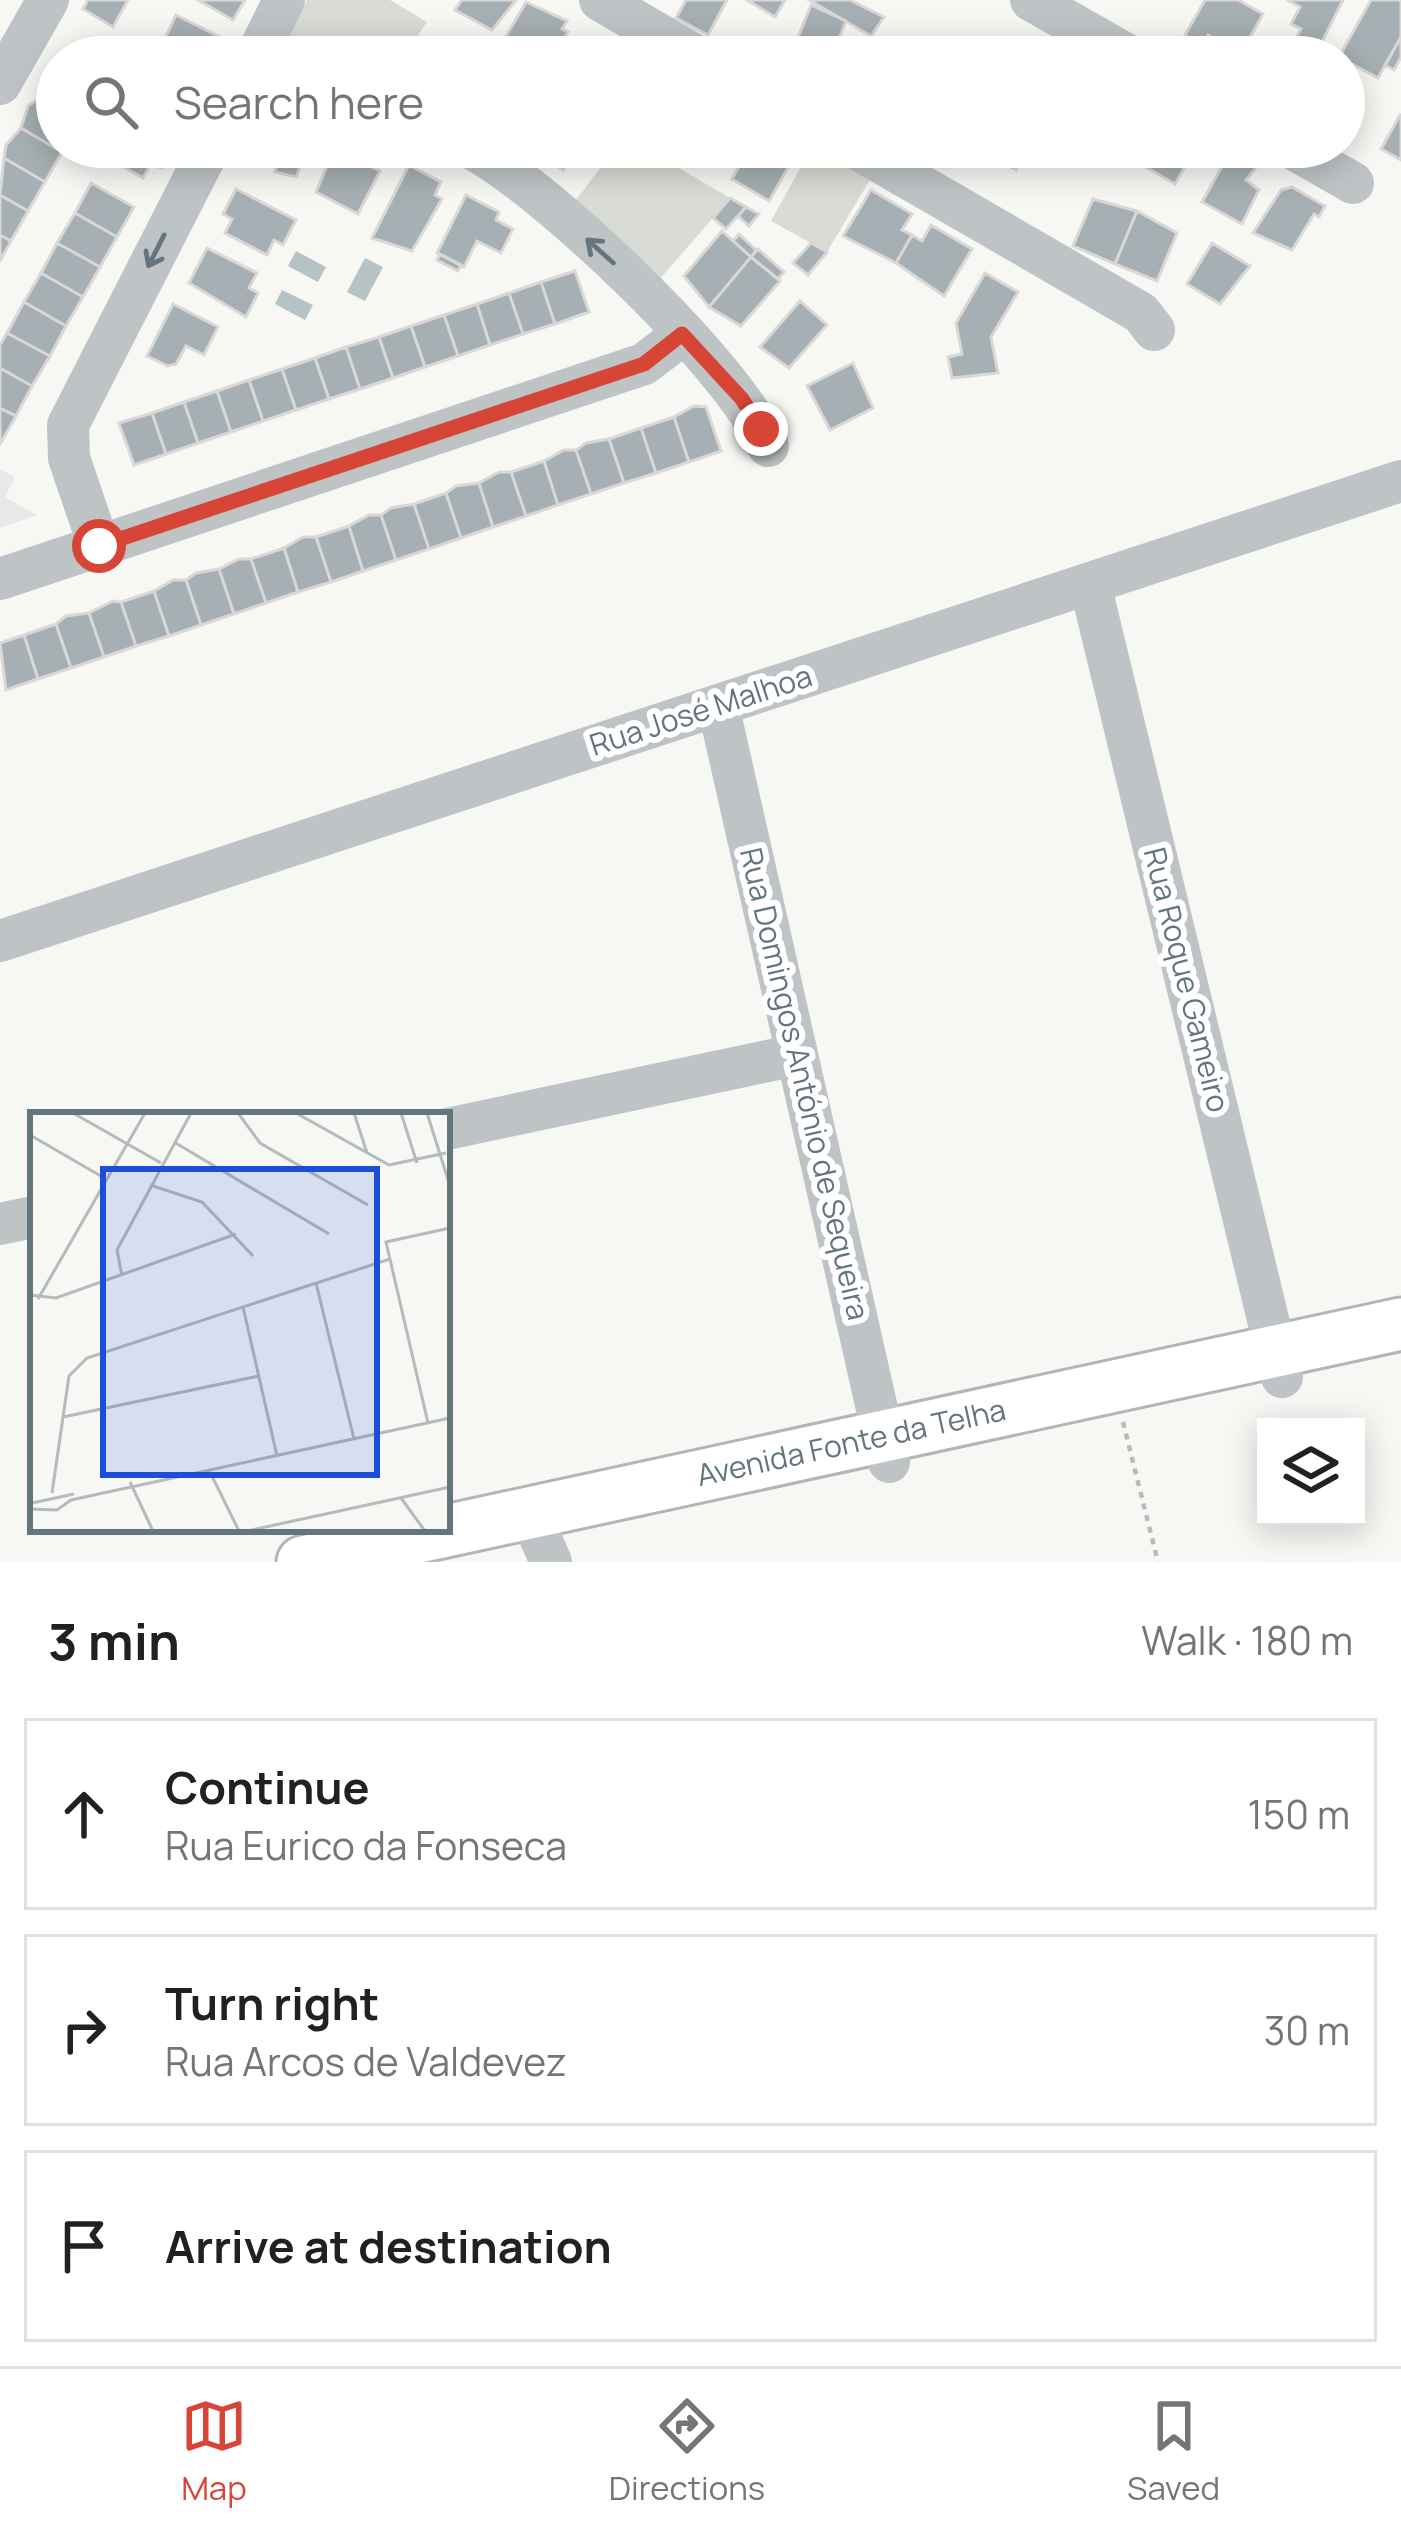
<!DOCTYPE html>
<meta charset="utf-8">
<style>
:root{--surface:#fff;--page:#f6f6f6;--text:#202124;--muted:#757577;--line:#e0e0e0;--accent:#d64536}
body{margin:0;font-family:Manrope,sans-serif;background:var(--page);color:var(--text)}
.controls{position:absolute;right:36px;bottom:36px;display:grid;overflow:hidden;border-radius:0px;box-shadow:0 6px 30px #0003}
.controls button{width:108px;height:108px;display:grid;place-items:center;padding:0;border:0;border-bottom:3px solid var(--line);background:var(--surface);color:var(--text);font:60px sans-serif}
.stop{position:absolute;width:36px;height:36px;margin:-27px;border:9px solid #d64536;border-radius:50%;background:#fff}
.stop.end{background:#d64536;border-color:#fff;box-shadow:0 3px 12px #0008}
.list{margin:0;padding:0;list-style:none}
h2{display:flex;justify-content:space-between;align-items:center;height:156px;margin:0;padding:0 48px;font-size:51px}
h2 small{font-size:39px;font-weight:400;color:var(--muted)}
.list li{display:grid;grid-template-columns:78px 1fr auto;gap:36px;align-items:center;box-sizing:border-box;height:192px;margin:0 24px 24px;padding:0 24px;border:3px solid var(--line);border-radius:0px}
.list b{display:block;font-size:45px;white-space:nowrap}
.list p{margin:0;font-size:39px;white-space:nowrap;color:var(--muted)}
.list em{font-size:39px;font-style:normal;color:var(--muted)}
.icon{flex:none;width:66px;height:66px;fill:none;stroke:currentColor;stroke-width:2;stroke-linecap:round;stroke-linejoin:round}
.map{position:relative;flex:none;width:1401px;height:1562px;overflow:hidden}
.search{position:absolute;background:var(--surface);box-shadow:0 6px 30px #0003;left:36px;right:36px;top:36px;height:132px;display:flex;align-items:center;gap:30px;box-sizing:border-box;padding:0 42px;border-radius:66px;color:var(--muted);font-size:45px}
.sheet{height:804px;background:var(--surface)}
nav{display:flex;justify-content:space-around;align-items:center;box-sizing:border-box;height:168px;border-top:3px solid var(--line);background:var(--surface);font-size:33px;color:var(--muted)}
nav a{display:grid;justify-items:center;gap:6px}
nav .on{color:var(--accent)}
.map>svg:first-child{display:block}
.built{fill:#e8e8e8}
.green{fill:#d8dcd4}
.water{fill:#b5c3c5}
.building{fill:#a6afb3;stroke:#d9d8d7;stroke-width:3}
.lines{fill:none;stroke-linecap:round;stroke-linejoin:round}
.major-casing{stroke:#b0b6b9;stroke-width:57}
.path{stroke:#b7bbbd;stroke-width:4.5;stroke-dasharray:6 6;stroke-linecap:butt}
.minor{stroke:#bec4c6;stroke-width:42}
.major{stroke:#fff;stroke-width:51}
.oneway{stroke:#64767d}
.route{stroke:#d64536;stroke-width:15}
.labels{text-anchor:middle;stroke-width:12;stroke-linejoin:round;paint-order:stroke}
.street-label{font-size:30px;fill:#64767d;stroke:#fff}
.inset-road{fill:none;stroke:#b3bbbd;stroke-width:3}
.view{fill:#1d4ed8;fill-opacity:0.15;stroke:#1d4ed8;stroke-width:6}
.inset-edge{fill:none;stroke:#64767d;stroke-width:6}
</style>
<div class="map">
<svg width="1401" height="1562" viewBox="0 0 1401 1562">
<rect width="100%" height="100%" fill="#f7f7f4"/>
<!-- built -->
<path class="built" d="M0 469 15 477 5 497 37 515 0 528Z"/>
<!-- green -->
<path class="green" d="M307 0H390L427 22 403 57H277Z
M616 147H643L730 198 659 280 573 204Z
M812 147 871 178 827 252 771 221Z"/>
<!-- water -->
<path class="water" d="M296 251 326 267 318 282 288 266Z
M365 258 383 267 365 301 347 292Z
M282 290 313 305 305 320 275 304Z"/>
<!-- building -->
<path class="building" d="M88 0H128L113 27 83 9Z
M198 0H245L233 20Z
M462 0H516L492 30 455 10Z
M686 0H727L708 35 676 18Z
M747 0H785L775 17Z
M809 0H850L884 17 871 36Z
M1205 0H1238L1263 14 1239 57 1208 35 1203 45 1185 35Z
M1287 0H1343L1319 48 1297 36 1301 29 1291 24 1300 7Z
M1371 0H1401V37L1378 78 1339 57Z
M526 2 567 21 562 29 568 32 554 57 532 47 526 57 501 45Z
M811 5 846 21 832 56 797 40Z
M176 15 226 40 218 57H156Z
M1401 37V57L1394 70 1385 65Z
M428 43 449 57H418Z
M38 99 57 110V147H64L62 152 21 128 28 106Z
M1400 115 1401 116V160L1381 149Z
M21 128 62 152 45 182 4 158 6 145Z
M114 147H175L163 168 150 165 143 178 108 158Z
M258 147H308L296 177 275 172 278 160 256 155Z
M530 147H576L563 170Z
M666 147H705L695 164Z
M750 147 790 164 769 201 732 179Z
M905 147H940L931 163Z
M978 147H1025L1016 170Z
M1158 147H1196L1175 184 1146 167Z
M1242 152 1258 165 1246 180 1259 190 1242 224 1202 202 1229 154 1237 158Z
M331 157 347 165 352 157 380 171 358 214 316 192Z
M4 158 45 182 28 211 0 195Z
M409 165 441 182 435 195 442 199 412 251 372 238Z
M91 183 134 207 117 237 75 213Z
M1292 187 1325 206 1319 217 1314 214 1292 250 1253 233 1281 190Z
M236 189 296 220 283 245 274 240 267 255 225 233 232 219 223 214Z
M871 190 912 214 902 230 912 235 896 263 843 236Z
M0 195 28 211 11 241 0 235Z
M466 195 499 212 496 220 513 229 501 253 477 241 464 267 437 253Z
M730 198 746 207 726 229 713 218Z
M1093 199 1137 211 1115 264 1073 246Z
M746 207 759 214 749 226 738 216Z
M1137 211 1177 233 1157 281 1115 264Z
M75 213 117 237 100 267 57 243Z
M931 225 972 249 944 296 896 263 912 235 922 241Z
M722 231 751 257 709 307 684 276Z
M739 234 756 250 751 257 733 241Z
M0 235 11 241 0 261Z
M57 243 100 267 83 297 41 273Z
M811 243 827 252 808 275 793 263Z
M1212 243 1250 266 1220 304 1187 284Z
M207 248 257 273 249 288 258 293 246 317 189 283Z
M758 249 784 272 778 279 751 257Z
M440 254 461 265 458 271 437 260Z
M751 257 780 281 741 326 709 307Z
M575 271 589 312 555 324 541 282Z
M41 273 83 297 66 326 24 302Z
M985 273 1018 292 991 337 998 373 952 378 948 357 962 354 956 323Z
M541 282 555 324 523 334 509 293Z
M509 293 523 334 490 345 477 304Z
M800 301 827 325 789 368 760 347Z
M24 302 66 326 50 356 7 333Z
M173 304 218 327 204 355 186 346 176 364 168 366 147 356Z
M477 304 490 345 458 356 444 315Z
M444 315 458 356 425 367 411 326Z
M411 326 425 367 393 378 379 337Z
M7 333 50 356 32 386 0 368V345Z
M379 337 393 378 360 389 346 347Z
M346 347 360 389 329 399 315 358Z
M315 358 329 399 296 410 282 369Z
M853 363 873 408 830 430 807 386Z
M0 368 32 386 16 416 0 408Z
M282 369 296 410 263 421 249 380Z
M249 380 263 421 231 432 217 391Z
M217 391 231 432 198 443 184 402Z
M184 402 198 443 166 454 152 413Z
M706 407 721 451 689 462 674 417 694 406Z
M0 408 16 416 0 444Z
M152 413 166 454 134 465 119 423Z
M674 417 689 462 656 473 641 428Z
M641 428 656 473 624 483 609 439Z
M609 439 624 483 591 494 576 450 586 443Z
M564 450H576L591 494 558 505 544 461Z
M544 461 558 505 526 516 511 472Z
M499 472H511L526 516 493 527 479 483Z
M479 483 493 527 461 538 446 493 456 486Z
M446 493 461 538 429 549 414 504Z
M414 504 429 549 396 560 381 515 391 508Z
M369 515H381L396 560 363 571 349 526Z
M349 526 363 571 331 582 316 537Z
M303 537H316L331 582 298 592 284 548Z
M284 548 298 592 266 603 251 559Z
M239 559H251L266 603 234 614 219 569Z
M219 569 234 614 201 625 186 580 196 573Z
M173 580H186L201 625 169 636 154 591Z
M154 591 169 636 136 646 121 602Z
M113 601 121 602 136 646 104 657 89 613Z
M89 613 104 657 71 668 56 624 66 616Z
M56 624 71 668 38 679 24 635Z
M24 635 38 679 6 690 0 643Z"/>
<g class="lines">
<!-- major casing -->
<g class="major-casing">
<g id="major">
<path id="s1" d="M303 1562 1401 1324"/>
</g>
</g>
<!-- path -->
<path class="path" d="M1123 1422 1158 1562"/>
<!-- minor -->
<path class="minor" d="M600 0 698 57
M1031 0 1131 57
M256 57 284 0
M0 84 48 0
M469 147C545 186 736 368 768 446
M854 147 1141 313 1154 330
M1290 147 1353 183
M99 546 69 458 68 425 210 147
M0 579 644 364 682 335
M1090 584 1282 1377
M718 705 889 1462
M0 941 1401 481
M447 1129 796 1055
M0 1224 33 1217
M540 1537 551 1562"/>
<!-- major -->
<use href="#major" class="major"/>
</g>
<!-- one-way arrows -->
<defs><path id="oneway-shaft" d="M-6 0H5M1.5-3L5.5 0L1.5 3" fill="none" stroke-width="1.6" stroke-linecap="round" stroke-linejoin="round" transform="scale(3)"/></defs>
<g class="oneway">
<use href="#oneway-shaft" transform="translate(156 251) rotate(117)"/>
<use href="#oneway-shaft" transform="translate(600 251) rotate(-138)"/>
</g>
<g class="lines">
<!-- route -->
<path class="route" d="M99 546 644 364 682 334 742 399 761 429"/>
</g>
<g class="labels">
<!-- street labels -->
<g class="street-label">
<text transform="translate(701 711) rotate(-18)" y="10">Rua José Malhoa</text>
<text transform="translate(1186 980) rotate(76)" y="10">Rua Roque Gameiro</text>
<text transform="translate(804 1084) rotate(77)" y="10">Rua Domingos António de Sequeira</text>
<text dy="10" stroke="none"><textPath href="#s1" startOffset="561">Avenida Fonte da Telha</textPath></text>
</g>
</g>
<!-- overview -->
<g transform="translate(30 1112)">
<rect width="420" height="420" fill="#f7f7f4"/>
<path class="inset-road" d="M43 1 131 51M208 1 230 31 338 93M266 1 359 53 416 41M324 1 337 41M371 1 387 51M397 1 420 74M0 23 76 67M144 30 299 122M120 73 172 90 223 144M92 164 87 138 161 1M286 171 324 327M0 183 26 186 206 122M8 187 115 1M213 195 247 344M33 305 229 264M398 311 356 130 420 116M179 358 209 419M100 370 123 419M22 381 39 264 57 246 360 147M371 386 395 419M2 391 44 382M0 397 27 398 41 388 420 306M217 419 420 375"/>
<path class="view" d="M73 57H347V363H73Z"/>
<rect width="420" height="420" class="inset-edge"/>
</g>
</svg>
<div class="controls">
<button><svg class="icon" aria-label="layers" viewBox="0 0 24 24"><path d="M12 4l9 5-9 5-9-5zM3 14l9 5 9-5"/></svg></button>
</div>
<div class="stop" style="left:99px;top:546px"></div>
<div class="stop end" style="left:761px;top:429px"></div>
<div class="search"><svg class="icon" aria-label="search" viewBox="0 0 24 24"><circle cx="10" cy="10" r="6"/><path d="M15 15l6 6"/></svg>Search here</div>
</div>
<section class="sheet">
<h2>3 min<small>Walk · 180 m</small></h2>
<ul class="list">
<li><svg class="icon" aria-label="ahead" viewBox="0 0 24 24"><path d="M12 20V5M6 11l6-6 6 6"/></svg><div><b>Continue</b><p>Rua Eurico da Fonseca</p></div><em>150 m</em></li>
<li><svg class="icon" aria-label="right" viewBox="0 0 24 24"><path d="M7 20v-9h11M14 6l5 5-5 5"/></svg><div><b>Turn right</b><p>Rua Arcos de Valdevez</p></div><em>30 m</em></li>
<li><svg class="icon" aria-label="arrive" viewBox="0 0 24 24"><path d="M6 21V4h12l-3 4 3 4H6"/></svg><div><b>Arrive at destination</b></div></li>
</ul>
</section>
<nav>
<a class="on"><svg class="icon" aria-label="map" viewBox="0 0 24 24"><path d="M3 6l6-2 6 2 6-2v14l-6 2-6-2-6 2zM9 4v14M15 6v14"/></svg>Map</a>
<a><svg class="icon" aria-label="directions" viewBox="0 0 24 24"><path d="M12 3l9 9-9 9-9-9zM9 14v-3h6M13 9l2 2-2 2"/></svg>Directions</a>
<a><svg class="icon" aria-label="saved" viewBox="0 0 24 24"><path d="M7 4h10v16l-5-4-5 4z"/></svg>Saved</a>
</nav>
